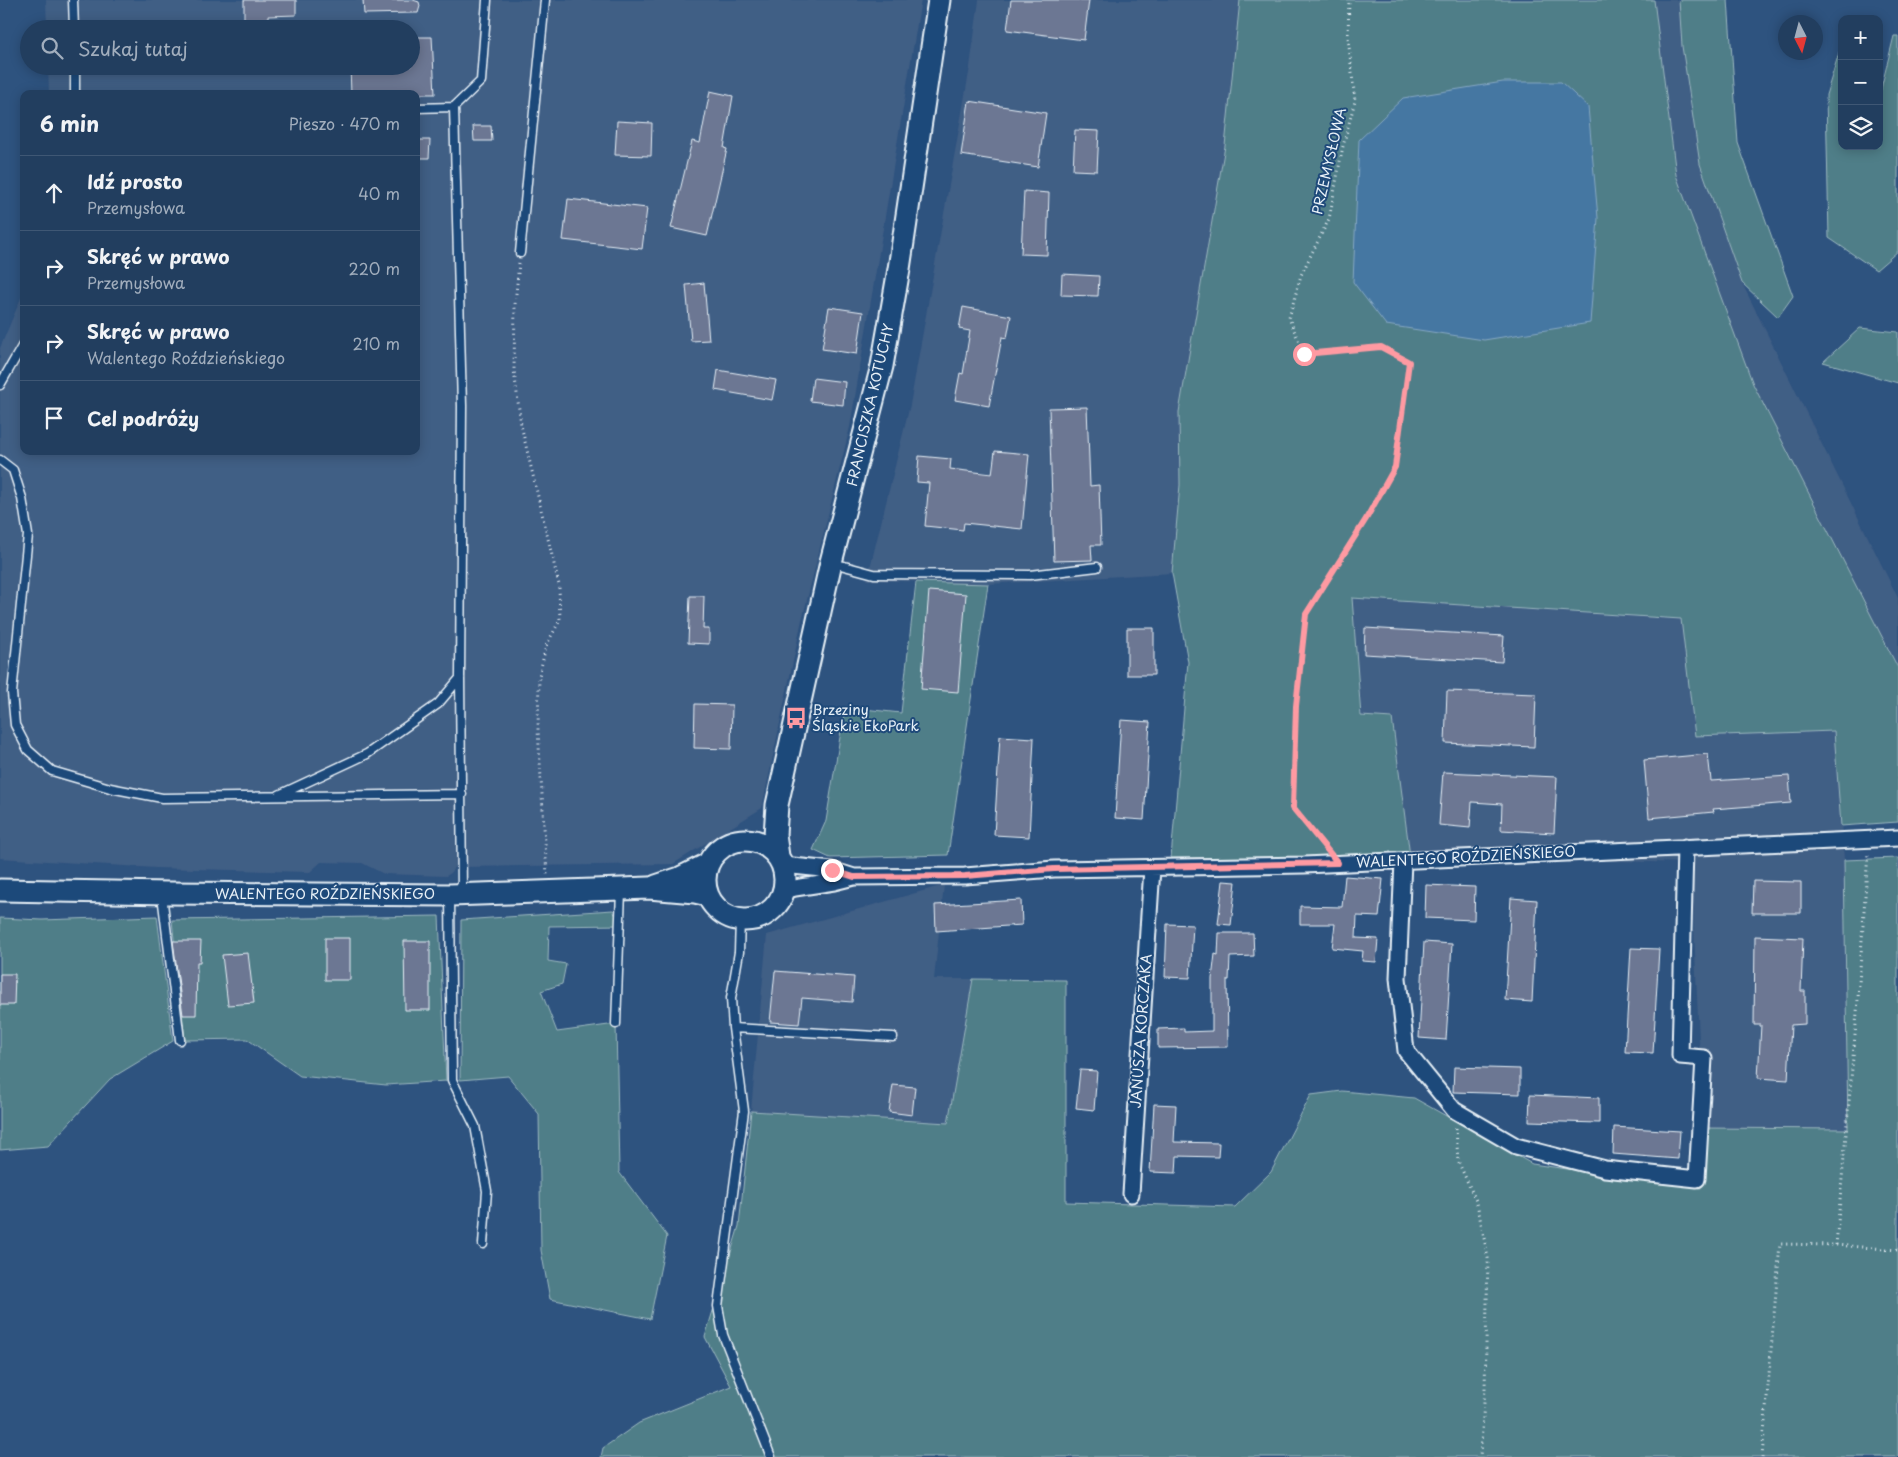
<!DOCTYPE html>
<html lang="pl">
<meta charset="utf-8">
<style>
:root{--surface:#223e5f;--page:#2a4565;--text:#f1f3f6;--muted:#a2aebd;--line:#3f5774}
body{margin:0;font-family:"Playpen Sans",sans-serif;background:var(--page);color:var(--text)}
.controls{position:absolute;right:15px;top:15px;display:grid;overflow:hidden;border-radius:10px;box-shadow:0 2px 12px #0003}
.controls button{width:45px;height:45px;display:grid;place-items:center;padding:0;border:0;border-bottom:1px solid var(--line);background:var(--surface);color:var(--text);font:25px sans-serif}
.compass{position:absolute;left:1778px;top:15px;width:45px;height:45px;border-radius:50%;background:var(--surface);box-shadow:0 2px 12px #0003;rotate:174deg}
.stop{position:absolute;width:15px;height:15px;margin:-11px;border:4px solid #ff9aa2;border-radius:50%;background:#fff}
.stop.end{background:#ff9aa2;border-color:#fff;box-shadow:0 1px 5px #0008}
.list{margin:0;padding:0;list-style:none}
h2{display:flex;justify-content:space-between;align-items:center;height:65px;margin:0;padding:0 20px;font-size:21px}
h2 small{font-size:16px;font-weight:400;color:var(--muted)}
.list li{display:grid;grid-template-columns:32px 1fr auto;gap:15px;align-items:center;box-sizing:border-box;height:75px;padding:0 20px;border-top:1px solid var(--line)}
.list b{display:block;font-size:19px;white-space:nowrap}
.list p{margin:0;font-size:16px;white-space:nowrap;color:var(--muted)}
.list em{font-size:16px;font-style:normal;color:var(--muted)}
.icon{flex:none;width:28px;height:28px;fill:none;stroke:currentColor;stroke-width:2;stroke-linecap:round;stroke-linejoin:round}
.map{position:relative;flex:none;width:1898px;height:1457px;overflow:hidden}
.search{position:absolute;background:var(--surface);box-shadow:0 2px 12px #0003;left:20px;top:20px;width:400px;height:55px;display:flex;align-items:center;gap:12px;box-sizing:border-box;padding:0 18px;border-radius:28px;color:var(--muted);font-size:19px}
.panel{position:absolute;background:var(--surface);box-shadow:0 2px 12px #0003;left:20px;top:90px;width:400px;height:365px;border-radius:10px}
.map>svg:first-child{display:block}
.built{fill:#415e85}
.green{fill:#507e88;stroke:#9cb8c0}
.water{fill:#4577a2;stroke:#86a8c4}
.building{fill:#6c7793;stroke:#e8f1f8}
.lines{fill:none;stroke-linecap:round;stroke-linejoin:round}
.lane-casing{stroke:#e8f1f8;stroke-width:11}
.street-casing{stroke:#e8f1f8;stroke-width:19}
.secondary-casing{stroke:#e8f1f8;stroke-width:25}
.path{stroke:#e8f1f8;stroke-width:3;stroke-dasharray:1 4;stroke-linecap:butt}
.lane{stroke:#1f4a7a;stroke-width:8}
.street{stroke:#1f4a7a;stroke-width:15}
.secondary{stroke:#1f4a7a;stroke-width:21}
.route{stroke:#ff9aa2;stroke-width:6}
.labels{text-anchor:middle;stroke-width:4;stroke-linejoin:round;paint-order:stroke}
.street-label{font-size:14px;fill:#e8f1f8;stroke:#1f4a7a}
.poi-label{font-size:14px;fill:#e8f1f8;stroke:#1f4a7a;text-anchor:start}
</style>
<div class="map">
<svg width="1898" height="1457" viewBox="0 0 1898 1457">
<rect width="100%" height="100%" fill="#2e537f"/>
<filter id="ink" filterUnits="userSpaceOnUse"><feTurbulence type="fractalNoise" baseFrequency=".02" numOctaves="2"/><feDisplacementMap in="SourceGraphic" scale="10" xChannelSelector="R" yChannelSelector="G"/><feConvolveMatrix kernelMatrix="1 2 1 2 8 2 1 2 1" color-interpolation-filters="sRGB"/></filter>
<g filter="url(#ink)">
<!-- built -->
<path class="built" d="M46 0H921L850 427 801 624 762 808 673 864 454 867 451 873 446 876 384 874 362 863 321 862 310 872 156 868 0 858V348L24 291V451H416V94H49L48 66H411V29H47Z
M979 0H1240L1225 146 1179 412 1180 485 1172 573 988 584 867 580 910 405 970 67Z
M1654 0H1679L1682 46 1700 164 1742 283 1898 598V668L1753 384 1676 175Z
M1351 598 1681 619 1695 736 1834 731 1844 860 1848 1129 1703 1128 1691 863 1410 856 1392 718 1362 716Z
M944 885 934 979H973L948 1123 751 1111 767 935Z"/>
<!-- green -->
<path class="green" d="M1240 0H1654L1676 175 1753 384 1898 668V822L1841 826 1834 731 1695 736 1681 619 1352 598 1361 716 1392 718 1410 856 1171 858 1188 662 1172 573 1180 485 1179 412 1225 146Z
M1679 0H1728L1738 143 1793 296 1778 317 1742 283 1700 164 1682 46Z
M1894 36H1898V251L1876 270 1829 238 1826 95 1842 43V146H1879V97Z
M1860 328 1898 332V383L1823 362Z
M916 582 988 584 948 855 830 858 813 850 826 821 845 707 901 713Z
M1898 858V1457H601L603 1448 639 1423 731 1386 705 1337 739 1226 751 1111 948 1123 973 979 1066 980V1202L1235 1207 1271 1172 1311 1095 1342 1091 1414 1098 1532 1164 1701 1188 1703 1128 1848 1129 1844 860Z
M613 910 620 925 549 926 548 961 566 964 562 984 541 991 557 1032 616 1024 619 1172 667 1236 650 1319 550 1299 541 1250 539 1114 508 1076 460 1080 461 920Z
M157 916 173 1041 110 1079 48 1146 0 1150V918L42 920Z
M439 916 446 1081 386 1085 300 1076 247 1039 185 1040 172 920Z"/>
<!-- water -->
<path class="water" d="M1503 82H1561L1588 107 1598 218 1590 323 1484 340 1386 325 1353 282 1359 140 1403 98Z"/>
<!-- building -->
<path class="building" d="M244 0H296V15L268 16 269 29H244Z
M363 0H413L419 2 420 6 418 13H414L364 14Z
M1011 0H1089L1084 40 1007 30Z
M415 37H432L435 94H351L350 66H411V50L416 49Z
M710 91 733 96 724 148 727 149 707 236 671 228 692 141 700 143Z
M969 101 1046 113 1038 167 961 155Z
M617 121 652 123 651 156 615 155Z
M473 126H491L492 141H474Z
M1075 130 1099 131 1097 171 1073 170Z
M416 140H430L429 158H416Z
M1024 191 1049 193 1047 255 1021 254Z
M568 199 647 208 642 249 563 240Z
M1062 274 1099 276 1098 296 1061 295Z
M704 283 709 340 691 341 686 285Z
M829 307 863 312 857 354 822 349Z
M963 307 1011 316 1007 338 1002 337 989 406 955 400 960 373 963 374 970 331 959 329Z
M718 370 776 380 772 400 715 390Z
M813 378 845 382 843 405 810 401Z
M1087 407 1090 486 1099 485 1101 545H1091L1092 560 1054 561 1049 408Z
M995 451 1029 454 1022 529 964 523 963 530 925 526 929 483 917 482 919 456 951 459 950 469 992 474Z
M929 591 966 594 958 692 921 689Z
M690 596H704L703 629H709V644L688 643Z
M1127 628H1154V675H1127Z
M1365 628 1504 636 1502 662 1364 654Z
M1447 691 1536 694 1534 747 1445 743Z
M695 704 732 705 731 749 694 748Z
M1121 720 1150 722 1144 820 1115 818Z
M1000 736 1034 738 1029 837 994 835Z
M1708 754 1711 781 1789 776 1791 803 1713 809 1714 812 1649 818 1644 760Z
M1443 772 1557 777 1554 833 1501 830 1502 804 1472 802 1470 828 1439 825Z
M1345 876 1383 879 1379 917 1357 916 1356 938 1378 939 1376 962 1362 961 1363 951 1332 948 1335 924H1300V906L1342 907Z
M1223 881 1236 882 1231 925 1218 924Z
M1753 881 1801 882V913H1752Z
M1426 885 1475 887 1474 920 1425 918Z
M1511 898 1537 900 1532 1002 1505 1000Z
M1021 900 1022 925 936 931 935 905Z
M1167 924 1193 925 1190 978 1165 977Z
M1219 933H1253L1254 956 1230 957 1229 980H1227L1228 1047 1158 1048V1029L1184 1028V1032L1212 1031V979L1215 954 1218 955Z
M1755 936 1803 938 1801 991H1805V1024L1791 1025 1788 1080 1758 1078 1761 1025H1754Z
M325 938H350V980H325Z
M173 941H201L200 962H197L196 1015H183Z
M404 941H430V1010H405Z
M1424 942 1452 944 1446 1040 1419 1038Z
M1631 948 1659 949 1653 1053 1625 1052Z
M248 953 254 1003 228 1005 222 955Z
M775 971 854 977 852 1002 802 998 799 1024 770 1022Z
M0 974H15L14 1005H0Z
M1454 1067 1520 1069V1094L1453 1092Z
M1080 1070 1097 1071 1094 1110 1076 1108Z
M893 1085 915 1087 912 1115 889 1112Z
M1530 1095 1599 1098V1123L1529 1121Z
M1154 1104 1176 1105 1174 1142 1219 1143 1218 1157 1177 1156 1176 1173 1150 1172Z
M1614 1127 1680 1131 1678 1159 1613 1154Z"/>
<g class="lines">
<!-- lane casing -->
<g class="lane-casing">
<path id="lane" d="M73 0 74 29
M75 66V94
M416 108 454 107
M520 253 545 0
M0 385 24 343
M0 460 13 470 22 498 28 535 12 693 15 725 28 750 52 771 110 788 162 798 462 794
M833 563 874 574 1030 575 1097 567
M279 795 367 754 438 704 460 678
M462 892 460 678 462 406 454 107 481 81 487 0
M162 895 180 1040
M450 897 452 1080 475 1126 487 1191 483 1244
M740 920 739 952 731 998 733 1028 744 1111 718 1306 723 1335 771 1457
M616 1024 621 891
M733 1028 893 1037"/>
</g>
<!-- street casing -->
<g class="street-casing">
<path id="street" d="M1403 861 1398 978 1406 1051 1454 1110 1516 1146 1605 1169 1697 1179 1704 1058 1680 1056 1685 847
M783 865 832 870 854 877
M784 891 795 888 834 882 854 877 965 876 1054 869 1304 865 1898 838
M1131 1194 1152 868"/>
</g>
<!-- secondary casing -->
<g class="secondary-casing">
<path id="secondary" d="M705 880a40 40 0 1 1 80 0a40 40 0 1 1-80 0Z
M778 856 775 835 777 805 831 562 882 366 899 269 939 0
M656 886 680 878 708 864
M0 890 169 893 450 895 649 888 695 892 708 895"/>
</g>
<!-- path -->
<path class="path" d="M519 263 515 304 514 370 521 425 559 585 560 620 546 646 539 676 538 730 547 875
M1327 850 1293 808 1296 706 1306 614 1366 519 1395 467 1409 362 1381 347 1304 354 1289 318 1301 275 1329 219 1343 146 1355 101 1348 37 1349 0
M1456 1128 1458 1161 1477 1203 1488 1258 1485 1389 1480 1457
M1836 1245 1857 1013 1868 853
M1762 1457 1780 1244 1836 1245 1898 1250"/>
<!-- lane -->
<use href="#lane" class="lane"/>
<!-- street -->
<use href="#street" class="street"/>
<!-- secondary -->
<use href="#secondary" class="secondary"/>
</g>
</g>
<g class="lines" filter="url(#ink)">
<!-- route -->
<path class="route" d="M832 870 854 877 965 876 1054 869 1338 863 1293 808 1296 706 1306 614 1366 519 1395 467 1409 362 1381 347 1304 354"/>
</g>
<!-- icons -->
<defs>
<g id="bus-bare" transform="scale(1.725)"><path d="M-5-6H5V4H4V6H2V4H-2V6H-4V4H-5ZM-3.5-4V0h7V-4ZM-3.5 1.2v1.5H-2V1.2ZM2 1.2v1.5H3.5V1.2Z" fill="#ff9aa2" stroke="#1f4a7a" stroke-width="2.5" paint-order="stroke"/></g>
</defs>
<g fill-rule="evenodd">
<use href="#bus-bare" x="796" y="718"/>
</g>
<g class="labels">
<!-- street labels -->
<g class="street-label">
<text transform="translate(1329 161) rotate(-77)" y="5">PRZEMYSŁOWA</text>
<text transform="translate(870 405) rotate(-77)" y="5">FRANCISZKA KOTUCHY</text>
<text transform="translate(1466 857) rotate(-3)" y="5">WALENTEGO ROŹDZIEŃSKIEGO</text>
<text x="325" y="899">WALENTEGO ROŹDZIEŃSKIEGO</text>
<text transform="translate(1141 1031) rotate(-86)" y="5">JANUSZA KORCZAKA</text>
</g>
<!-- poi labels -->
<g class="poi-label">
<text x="812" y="715">Brzeziny<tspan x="812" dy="16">Śląskie EkoPark</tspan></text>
</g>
</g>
</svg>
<div class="controls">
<button>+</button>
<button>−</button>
<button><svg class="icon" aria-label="layers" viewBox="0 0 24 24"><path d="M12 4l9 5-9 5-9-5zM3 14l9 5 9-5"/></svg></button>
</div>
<svg class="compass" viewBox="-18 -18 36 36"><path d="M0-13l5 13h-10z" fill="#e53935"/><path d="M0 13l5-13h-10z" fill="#a2aebd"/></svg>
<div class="stop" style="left:1304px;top:354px"></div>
<div class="stop end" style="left:832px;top:870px"></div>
<div class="search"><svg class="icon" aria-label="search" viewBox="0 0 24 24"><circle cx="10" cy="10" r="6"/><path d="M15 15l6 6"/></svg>Szukaj tutaj</div>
<section class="panel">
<h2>6 min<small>Pieszo · 470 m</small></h2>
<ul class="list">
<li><svg class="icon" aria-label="ahead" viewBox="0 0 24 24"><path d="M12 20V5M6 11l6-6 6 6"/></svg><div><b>Idź prosto</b><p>Przemysłowa</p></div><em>40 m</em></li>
<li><svg class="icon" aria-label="right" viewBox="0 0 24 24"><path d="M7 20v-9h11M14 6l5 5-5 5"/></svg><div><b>Skręć w prawo</b><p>Przemysłowa</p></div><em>220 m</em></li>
<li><svg class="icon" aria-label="right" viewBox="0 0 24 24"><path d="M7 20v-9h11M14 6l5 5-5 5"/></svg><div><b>Skręć w prawo</b><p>Walentego Roździeńskiego</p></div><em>210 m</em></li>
<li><svg class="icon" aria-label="arrive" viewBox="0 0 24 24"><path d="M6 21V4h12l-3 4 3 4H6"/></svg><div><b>Cel podróży</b></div></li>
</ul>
</section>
</div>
